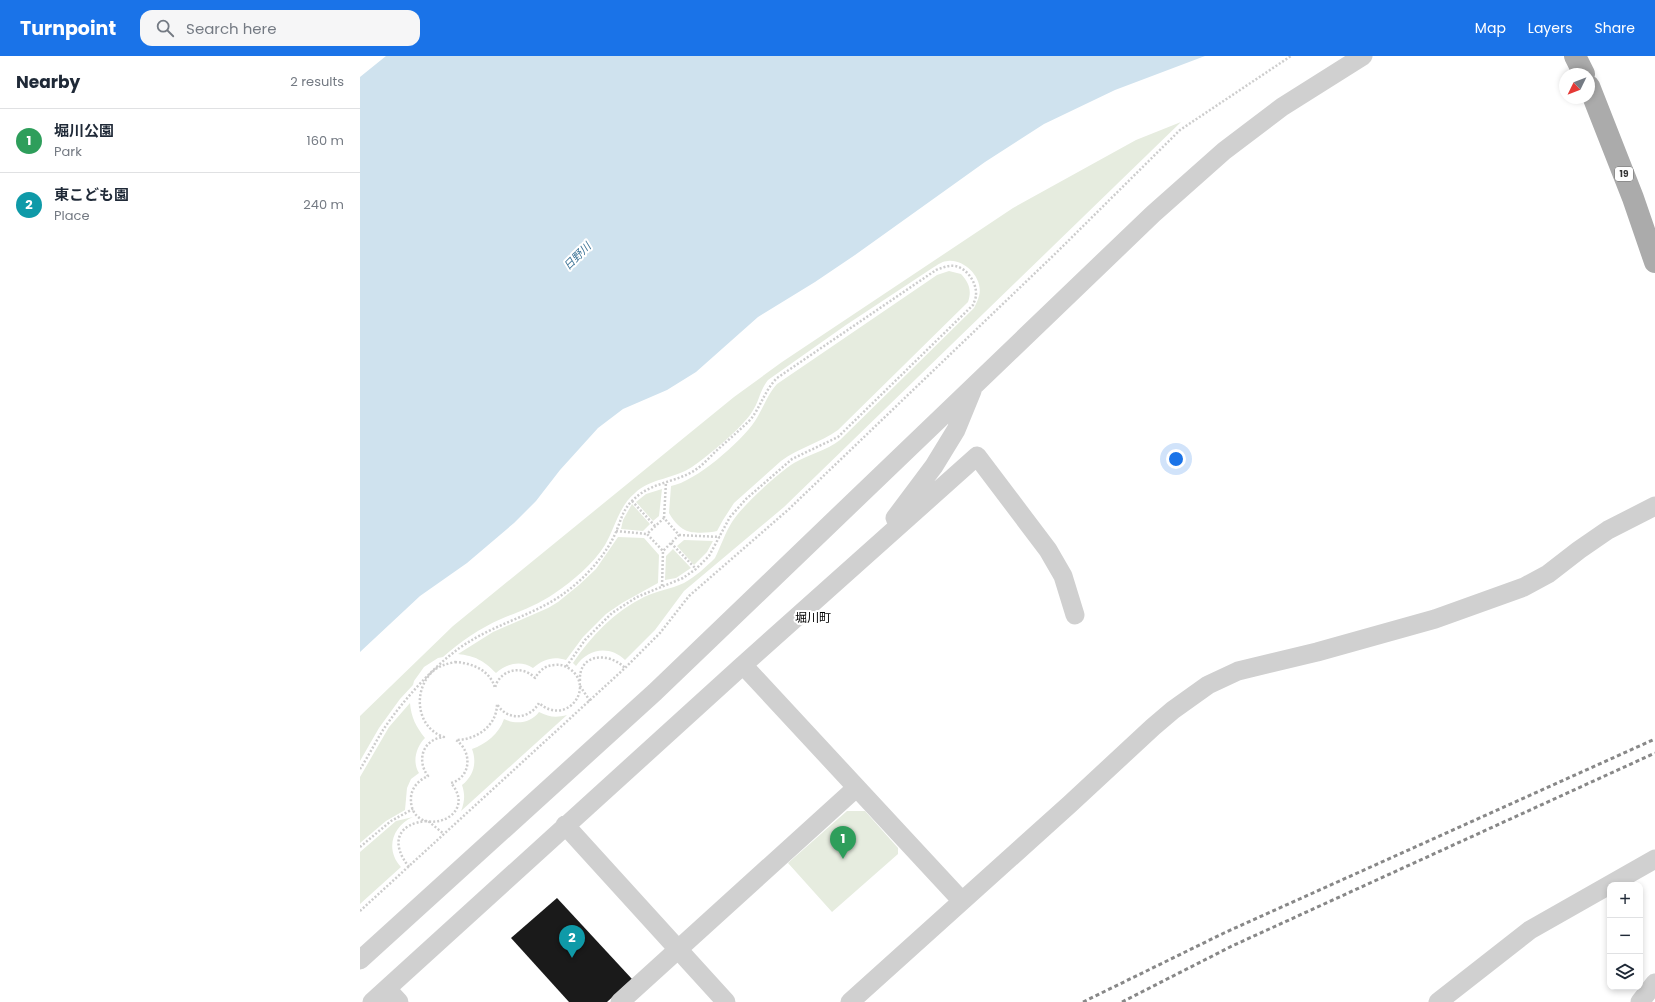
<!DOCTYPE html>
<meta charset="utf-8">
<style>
:root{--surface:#fff;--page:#f6f6f7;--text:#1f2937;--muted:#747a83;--line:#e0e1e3;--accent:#1a73e8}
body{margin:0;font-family:Poppins,"Noto Sans JP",sans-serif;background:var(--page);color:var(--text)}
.controls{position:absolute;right:12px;bottom:12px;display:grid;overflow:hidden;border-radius:8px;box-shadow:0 2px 6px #0003}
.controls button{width:36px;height:36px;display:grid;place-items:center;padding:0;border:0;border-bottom:1px solid var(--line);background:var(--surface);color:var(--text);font:20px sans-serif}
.compass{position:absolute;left:1199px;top:12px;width:36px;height:36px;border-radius:50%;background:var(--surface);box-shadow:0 2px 6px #0003;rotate:227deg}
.you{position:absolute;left:816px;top:403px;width:14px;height:14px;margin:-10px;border:3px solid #fff;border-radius:50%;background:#1a73e8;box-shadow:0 0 0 6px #1a73e833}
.badge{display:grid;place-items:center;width:26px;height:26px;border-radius:50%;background:var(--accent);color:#fff;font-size:13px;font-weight:700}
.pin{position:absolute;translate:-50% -33px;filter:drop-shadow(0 1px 2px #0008)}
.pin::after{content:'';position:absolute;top:21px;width:14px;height:12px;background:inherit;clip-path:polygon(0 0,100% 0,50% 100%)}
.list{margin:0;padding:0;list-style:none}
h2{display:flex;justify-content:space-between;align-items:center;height:52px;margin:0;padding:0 16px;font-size:17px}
h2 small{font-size:13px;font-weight:400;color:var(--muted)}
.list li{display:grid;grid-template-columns:26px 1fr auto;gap:12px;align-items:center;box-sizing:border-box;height:64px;padding:0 16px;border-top:1px solid var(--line)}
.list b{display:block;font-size:15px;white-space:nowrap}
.list p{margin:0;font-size:13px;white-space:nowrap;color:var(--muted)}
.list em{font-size:13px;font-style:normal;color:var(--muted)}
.icon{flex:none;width:22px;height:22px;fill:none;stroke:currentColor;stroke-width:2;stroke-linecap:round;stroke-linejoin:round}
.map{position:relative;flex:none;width:1295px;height:946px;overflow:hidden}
header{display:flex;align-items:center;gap:24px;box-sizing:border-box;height:56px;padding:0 20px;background:var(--accent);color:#fff}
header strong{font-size:19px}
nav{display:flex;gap:22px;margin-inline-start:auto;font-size:14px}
.search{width:280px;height:36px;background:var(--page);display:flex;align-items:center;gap:10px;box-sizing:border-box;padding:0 14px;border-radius:12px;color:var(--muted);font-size:15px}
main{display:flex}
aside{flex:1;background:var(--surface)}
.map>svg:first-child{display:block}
.green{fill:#e6ecdf}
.water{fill:#cfe2ee}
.building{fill:#1a1a1a}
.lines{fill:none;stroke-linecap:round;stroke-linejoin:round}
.path{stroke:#cdcdcd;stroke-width:2.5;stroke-dasharray:2 2;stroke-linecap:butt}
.minor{stroke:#d0d0d0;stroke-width:19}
.primary{stroke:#ababab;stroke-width:22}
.rail{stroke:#888;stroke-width:3;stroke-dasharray:4 3;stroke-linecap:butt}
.labels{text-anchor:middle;stroke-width:4;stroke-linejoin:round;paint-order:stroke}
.shield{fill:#fff;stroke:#707070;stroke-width:1}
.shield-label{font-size:9px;font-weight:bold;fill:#333}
.water-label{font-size:11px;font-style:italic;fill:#3f7597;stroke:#fff}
.quarter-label{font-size:12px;fill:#000;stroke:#fff}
</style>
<header>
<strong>Turnpoint</strong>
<div class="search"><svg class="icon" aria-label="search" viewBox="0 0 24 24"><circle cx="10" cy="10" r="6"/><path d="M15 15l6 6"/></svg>Search here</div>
<nav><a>Map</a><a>Layers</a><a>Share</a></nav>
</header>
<main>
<aside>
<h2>Nearby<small>2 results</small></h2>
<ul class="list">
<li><span class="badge" style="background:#2e9e5b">1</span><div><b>堀川公園</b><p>Park</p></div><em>160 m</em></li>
<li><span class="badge" style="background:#0f9aa8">2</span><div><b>東こども園</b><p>Place</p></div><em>240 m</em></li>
</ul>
</aside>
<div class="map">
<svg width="1295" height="946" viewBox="0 0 1295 946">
<rect width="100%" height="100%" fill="#fff"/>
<!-- green -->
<path class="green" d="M821 66 424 451 324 535 295 574 265 604C250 589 228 592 216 610L213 607C231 580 254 556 284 541 296 535 311 533 324 527 335 521 346 511 355 502 361 490 365 477 372 466 382 450 418 417 434 407 449 398 466 395 480 384L614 252C616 248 618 244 619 240 624 223 605 203 588 205 583 205 579 208 574 211L486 269 408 324C400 334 399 346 392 356 382 372 348 400 332 411 314 423 291 422 275 437 259 450 255 472 245 489 233 508 214 524 195 537 178 549 160 555 141 563 120 572 100 586 83 601L78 602 64 611 54 625 53 629 40 643 19 672 0 705V660L93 570 374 341 422 306 653 152 776 84Z
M589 215 601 218C609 227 612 234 608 246L478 374C460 387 438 392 421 405L374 447 363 464 357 475C349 477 332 478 325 474 319 471 312 463 309 457L311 430C335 426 381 386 395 365 403 353 407 339 417 328L577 219Z
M302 433 299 460 293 465 276 446 286 438Z
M272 448 290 468 283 475 261 473 263 464Z
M258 481 284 482 299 499 298 527 262 547 246 558 223 581 206 604C193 600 184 603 173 612 161 604 147 607 136 617 123 604 115 600 98 598L133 576 188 552 198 546 219 529 236 513Z
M324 484 353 485 347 496 334 509 317 490Z
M313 493 331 512 316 522 305 524 306 500Z
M50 647C51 661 56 671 65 682 56 691 52 706 59 717L51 723 47 732 45 754 26 765 0 787V721L29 671Z
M179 656C189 661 196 662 207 659L101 755C105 745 105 738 102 729 114 720 117 706 112 693 126 688 139 678 144 663 156 669 171 667 179 656Z
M487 755H505L538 792V798L472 856 428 807Z
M53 761C32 770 25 794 41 811L0 848V796L36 765Z"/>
<!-- water -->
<path class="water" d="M26 0H845L755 34 684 68 625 106 495 199 455 226 398 261 336 316 307 334 263 353 238 372 200 414 176 445 154 467 107 507 60 540 0 596V21Z"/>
<!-- building -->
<path class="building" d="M197 842 272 923 247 946H209L151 882Z"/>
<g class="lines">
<!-- path -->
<path class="path" d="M272 445 295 470
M304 462 306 426
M256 475 287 478
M319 479 360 481
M311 487 336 513
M302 530 303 495 287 478 304 462 319 479 303 495
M95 606C112 607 130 614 135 632 139 614 162 608 175 622 180 614 186 609 195 609 201 608 205 610 210 613 236 632 206 671 179 647 169 664 147 665 137 648 137 670 116 684 96 684 112 695 112 721 91 727 122 764 48 785 51 741 52 731 59 724 68 720 56 704 63 683 84 681 57 672 52 636 72 616 78 610 86 608 95 606Z
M220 625C218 598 248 595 265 612
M220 630 230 645
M0 713C8 701 15 687 23 674 43 644 80 602 112 584 142 566 178 557 206 536 226 521 246 499 256 476 261 464 263 453 273 444 290 427 312 427 332 416 341 411 348 403 355 396 367 385 379 375 391 363 401 350 405 334 417 322L576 214C582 212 588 209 595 210 607 212 617 227 616 239 616 242 614 246 613 249L478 381 432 403 386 443 370 461 349 500 336 513 323 522 277 541 252 557 225 584 206 611
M0 791 31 765 53 753
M49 811C30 787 37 767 68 765L84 778
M0 855 265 612 300 577 329 540 429 453 697 196 820 74 931 0"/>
<!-- minor -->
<path class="minor" d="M535 462 574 410 596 374 612 335
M383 609 617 400 688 494 703 520 715 559
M205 769 366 946
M0 904 295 636 793 158 864 95 922 51 1003 0
M27 933 39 946
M12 946 383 609 601 844
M260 946 496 732
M490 946 710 748 793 671 813 654 848 629 878 615 957 596 1075 563 1164 531 1188 518 1219 494 1248 474 1295 450
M1078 946 1170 874 1295 803
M1280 946 1295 927"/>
<!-- primary -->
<path class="primary" d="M1215 0 1224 18
M1229 30 1273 142 1295 206"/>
<!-- rail -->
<path class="rail" d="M723 946 864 877 1295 683
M762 946 872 890 1295 697"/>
</g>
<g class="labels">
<!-- shield labels -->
<rect class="shield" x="1255" y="111" width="18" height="14" rx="3"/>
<g class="shield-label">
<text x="1264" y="121">19</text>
</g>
<!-- water labels -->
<g class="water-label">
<text transform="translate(217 200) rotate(-45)" y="4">日野川</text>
</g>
<!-- quarter labels -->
<g class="quarter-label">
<text x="453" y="566">堀川町</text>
</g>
</g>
</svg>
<div class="controls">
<button>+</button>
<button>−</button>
<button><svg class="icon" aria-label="layers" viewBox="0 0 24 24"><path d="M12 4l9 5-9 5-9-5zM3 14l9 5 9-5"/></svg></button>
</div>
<svg class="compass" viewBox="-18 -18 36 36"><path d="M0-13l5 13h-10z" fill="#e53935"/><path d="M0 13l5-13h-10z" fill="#747a83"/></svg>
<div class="you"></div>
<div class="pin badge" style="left:483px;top:803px;background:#2e9e5b">1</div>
<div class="pin badge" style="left:212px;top:902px;background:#0f9aa8">2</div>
</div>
</main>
